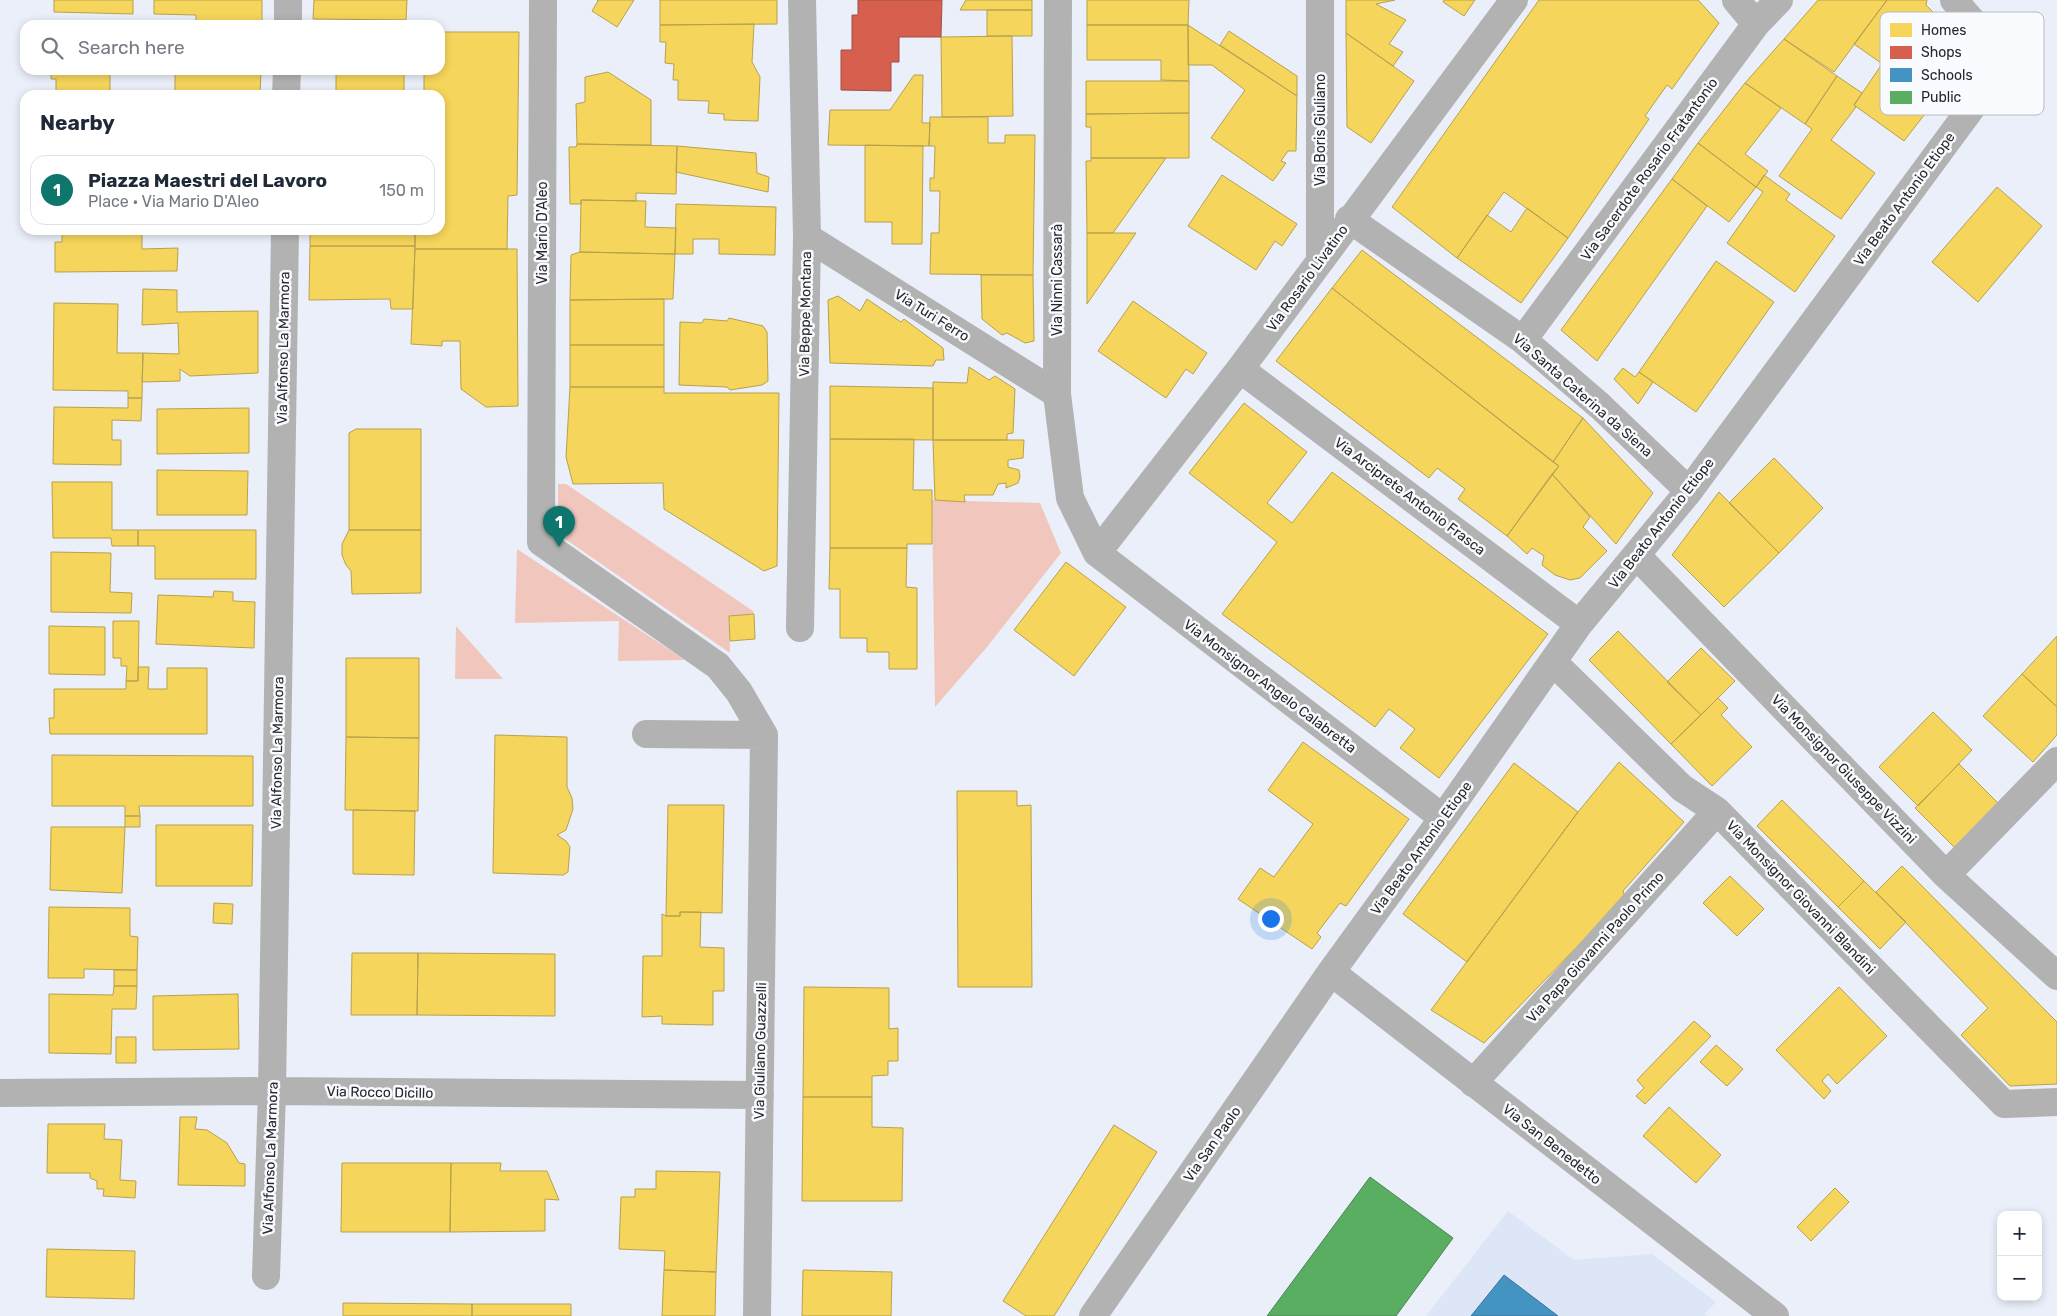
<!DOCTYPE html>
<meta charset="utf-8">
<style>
:root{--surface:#fff;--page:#f2f2f3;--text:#1f2937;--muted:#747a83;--line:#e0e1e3;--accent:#0f766e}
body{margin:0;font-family:Rubik,sans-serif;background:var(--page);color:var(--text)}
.controls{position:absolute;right:15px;bottom:15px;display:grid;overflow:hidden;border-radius:10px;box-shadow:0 2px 8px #0003}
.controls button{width:45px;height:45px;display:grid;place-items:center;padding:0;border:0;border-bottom:1px solid var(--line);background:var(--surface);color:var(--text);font:25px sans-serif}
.you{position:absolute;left:1270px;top:918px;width:18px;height:18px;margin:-12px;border:4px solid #fff;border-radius:50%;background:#1a73e8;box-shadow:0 0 0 8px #1a73e833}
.badge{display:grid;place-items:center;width:32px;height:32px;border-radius:50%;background:var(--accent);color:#fff;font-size:16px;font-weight:700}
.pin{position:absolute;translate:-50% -41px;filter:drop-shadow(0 1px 2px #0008)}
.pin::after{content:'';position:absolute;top:26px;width:18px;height:15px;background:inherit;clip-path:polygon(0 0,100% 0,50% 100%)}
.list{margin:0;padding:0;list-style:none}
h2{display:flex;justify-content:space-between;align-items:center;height:65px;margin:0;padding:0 20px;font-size:21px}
h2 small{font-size:16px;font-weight:400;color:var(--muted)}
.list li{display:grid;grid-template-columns:32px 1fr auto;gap:15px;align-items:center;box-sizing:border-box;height:70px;margin:0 10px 10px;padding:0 10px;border:1px solid var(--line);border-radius:15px}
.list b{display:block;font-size:19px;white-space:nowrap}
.list p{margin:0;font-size:16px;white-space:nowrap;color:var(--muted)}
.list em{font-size:16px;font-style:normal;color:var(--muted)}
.icon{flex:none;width:28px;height:28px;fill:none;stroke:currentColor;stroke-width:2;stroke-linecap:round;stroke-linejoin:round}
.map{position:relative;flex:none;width:2057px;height:1316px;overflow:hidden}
.search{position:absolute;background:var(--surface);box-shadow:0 2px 8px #0003;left:20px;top:20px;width:425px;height:55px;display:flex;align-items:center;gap:12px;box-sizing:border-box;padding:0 18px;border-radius:15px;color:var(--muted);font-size:19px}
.panel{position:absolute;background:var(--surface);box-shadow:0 2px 8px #0003;left:20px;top:90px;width:425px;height:145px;border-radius:15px}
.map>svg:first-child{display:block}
.built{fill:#dce6f7}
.green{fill:#f1c7bd}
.homes{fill:#f6d55c;stroke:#b7a14e}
.shops{fill:#d6604d;stroke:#a14f44}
.schools{fill:#4393c3;stroke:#3a7396}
.public{fill:#5aae61;stroke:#4a8652}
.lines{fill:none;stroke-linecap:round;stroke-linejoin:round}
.minor{stroke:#b2b2b3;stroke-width:28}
.labels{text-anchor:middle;stroke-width:5;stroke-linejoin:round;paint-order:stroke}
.street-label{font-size:14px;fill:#24272e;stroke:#f9fbfe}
.key{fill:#f9fbfe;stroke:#b9bbc0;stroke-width:1}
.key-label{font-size:14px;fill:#24272e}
</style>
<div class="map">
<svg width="2057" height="1316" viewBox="0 0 2057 1316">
<rect width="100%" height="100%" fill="#eaeff9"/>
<!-- built -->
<path class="built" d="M1508 1211 1574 1260 1652 1254 1716 1302 1705 1313 1708 1316H1426Z"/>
<!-- green -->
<path class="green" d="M558 484H566L753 611 754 614 729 616 730 653 558 534Z
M932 500 1040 503 1061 553 987 647 935 707Z
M517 549 685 660 618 661 619 621 515 623Z
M456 626 503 679H455Z"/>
<!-- homes -->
<path class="homes" d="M54 0H133V14L54 12Z
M154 0H262V25H196V15L154 14Z
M314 0H407L406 20 313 19Z
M597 0H634L617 27 592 11 598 1Z
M660 0H777V24L660 25Z
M966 0H1032V10H960Z
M1087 0H1189L1188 25H1087Z
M1346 0H1395L1376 4 1406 20 1389 44 1403 52 1393 66 1346 33Z
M1444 0H1475L1464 16 1443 2Z
M1539 0H1698L1719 23 1672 89 1667 85 1645 116 1649 119 1568 238 1504 192 1457 258 1392 207Z
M1818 0H1887L1834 72 1784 39Z
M1887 0H1927L1926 5 1944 23 1970 56 1935 101 1854 44Z
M987 10H1032V36H987Z
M754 24 752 62 760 77 758 121 724 120V114L708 113 709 101 678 100V80H673L674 64 665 63 666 42H660V25Z
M1087 25H1188L1189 81 1161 80V60H1087Z
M1188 25 1297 96 1296 151H1288L1281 161 1286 163 1273 181 1211 138 1245 90 1212 65H1188Z
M1229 31 1297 76V96L1220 45Z
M440 32H519L517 195 508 196 507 249H415V230H440V95H424V70H440Z
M1346 33 1414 81 1371 143 1347 127Z
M1012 36 1013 116 942 117 941 37Z
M1784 39 1837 76 1805 124 1745 83Z
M1882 64 1935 101 1904 141 1854 105Z
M51 70H110V95H56V79H51Z
M186 70H261L260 95H175V74L186 73Z
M336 70H404V95H330L336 94Z
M608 72 651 100V145L577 144 576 104 585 102V77Z
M914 75H923L922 123H930L929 146 828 145 830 110H890Z
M1837 76 1862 93 1854 105 1856 107 1831 140 1875 173 1841 219 1779 176 1812 129 1805 124Z
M1086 81H1189V113L1086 114Z
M1745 83 1781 108 1745 154 1768 171 1756 187 1698 143Z
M1189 113V158H1091V127H1086V114Z
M930 117H988V143H1005V135H1035L1033 275 930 274 931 233H939L940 191H930V178H934L935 146H929Z
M1698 143 1756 187 1729 222 1672 179Z
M577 144 677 146 676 194 636 193V201L581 200V204H570L569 147H576Z
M865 145 923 146 922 244H892V222H865Z
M677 146 756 153 757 173 769 177 768 192 676 172Z
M1091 158H1166L1113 233H1087L1086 161H1091Z
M1222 175 1297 224 1282 246 1275 241 1256 270 1188 226Z
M1764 175 1790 194 1786 200 1835 236 1795 292 1727 243 1763 192 1756 187Z
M1672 179 1707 206 1597 361 1561 330Z
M1997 187 2042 226 1978 302 1932 262Z
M581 200 646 201 645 227 676 228 675 254 580 252Z
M676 204 776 207 775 255 719 254V239H693V254H675Z
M1527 208 1568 238 1521 303 1457 258 1487 215 1511 232Z
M62 230H142V249L178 248 177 271 55 272V242H62Z
M310 230H415V246H310Z
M1087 233H1136L1087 304Z
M310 246H415L413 309H391L390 299 309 300Z
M415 249H517L518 406 486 407 461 389 460 341H442V346L411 344Z
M1362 250 1583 418 1553 462 1332 288Z
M580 252 675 254 673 299 570 300 571 255Z
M1716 261 1774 302 1696 412 1639 372Z
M981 275H1033L1034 341 1025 343 1007 333 1002 335 982 319Z
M1332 288 1559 466 1507 536 1458 499 1465 489 1437 468 1429 478 1276 361Z
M143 289 177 290V312L258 311V373L190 376 180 369V381L142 382 143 353 179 354 178 323 142 325Z
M838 296 860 311 867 299 901 322 904 319 943 348 944 360H936L933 366 830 363 828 300Z
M664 299V345H570V300Z
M1133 301 1207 353 1193 374 1186 369 1166 398 1098 351Z
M54 303 118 304 117 353H143L142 398H128V391L53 390Z
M729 318 763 326 767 332 768 381 762 385 730 390 727 387 679 385 680 322 702 323 704 319 727 321Z
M570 345H664V387H570Z
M969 367 989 380 995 376 1015 389 1013 433 1007 434V440H933V382L967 383Z
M1623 368 1635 377 1639 372 1653 382 1638 404 1614 379Z
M830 386 933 388V440L830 439Z
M570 387H664V393H779L777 566 764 571 664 509 663 483 573 484 566 457Z
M128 398H142L141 421 112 420V440H121V465L53 464 54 407 128 408Z
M1244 403 1307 452 1267 503 1292 523 1332 472 1548 634 1439 778 1400 748 1415 729 1389 709 1375 727 1222 614 1277 542 1189 473Z
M249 408V453L157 454V409Z
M1583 418 1653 493 1616 544 1552 474 1559 466 1553 462Z
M356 429H421V530H349V433Z
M830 439H914L913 490H932V544H907V548H830Z
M933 440H1024L1023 458 1008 460V467L1019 470 1020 477 1018 483 1006 488V483L998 484 993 495H964L965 502 935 500Z
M1774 458 1823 508 1779 553 1729 503Z
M157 470 248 471 247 515H157Z
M1552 474 1590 517 1583 527 1607 551 1580 578 1570 580 1555 575 1542 565 1544 556 1532 548 1527 554 1507 536Z
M52 482H112V530H138V546H112L111 538H53Z
M1719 492 1779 553 1724 607 1672 555Z
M138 530H256V579H155V546H138Z
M349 530H421V593L352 594 351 571 346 565 342 555V544Z
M830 548H907L906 587 917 588V669H889V652H867V638H840V589H829Z
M51 552 111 553 110 592 132 593 131 613 51 612Z
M1066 562 1126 607 1074 676 1014 630Z
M214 591 233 592V601L255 602 254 648 156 644 158 595 213 597Z
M754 614 755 639 730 641 729 616Z
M113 621H139L138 681H126L127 666H121V658H113Z
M49 626 105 627V675L49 674Z
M1618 631 1701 715 1671 744 1589 660Z
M2057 636V707L2022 674Z
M1701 648 1735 681 1701 715 1667 682Z
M346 658H419V738L346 737Z
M138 667H149L148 689H167V668H207V734H50L49 718H54V689H126V681H138Z
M2022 674 2057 707V735L2033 762 1983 716Z
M1718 698 1728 708 1721 715 1752 747 1712 786 1671 744Z
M1933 712 1972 750 1918 806 1879 767Z
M495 735 567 737V787L572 798 573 809 566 830 557 835 566 841 570 847 568 872 563 875 493 873Z
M346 737 419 738 418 811 345 810Z
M1303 742 1409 819 1346 906 1340 903 1317 933 1321 937 1312 949 1238 899 1260 868 1274 877 1313 824 1268 790Z
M52 755 253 756V806H139L140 816H125V806H52Z
M1619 762 1684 822 1623 891 1625 897 1484 1043 1431 1010 1578 812Z
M1514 763 1578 812 1467 962 1403 914Z
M1959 764 2000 805 1957 850 1915 808Z
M957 791H1017V806L1031 805 1032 987H958Z
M1782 800 1864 881 1838 907 1757 826Z
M668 805H724L722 913 680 912V916H666Z
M353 810 415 811 414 875 353 874Z
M125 816H140V827H125Z
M156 825H253L252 886H156Z
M51 827H125L122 893 50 890Z
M1902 866 2057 1022V1084L2010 1086 1961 1035 1988 1008 1876 892Z
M1730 876 1764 909 1737 936 1703 903Z
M1864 881 1906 922 1880 949 1838 907Z
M214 903 233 904 232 924 213 923Z
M49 907 130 908V936L138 937 137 970 84 969V978H48Z
M680 912H701L700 947 724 948V991H713V1025L662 1024V1016L642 1017 643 956H662V914L666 916H680Z
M352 953H418L417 1015H351Z
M418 953 555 954V1016L417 1015Z
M114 970H137V986H114Z
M114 986H137L136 1009H112L111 1054 49 1053V994L113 995Z
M804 987 889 988V1029L898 1028V1061H888V1075L872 1076V1097H803Z
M1839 987 1887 1036 1837 1084 1828 1074 1822 1081 1831 1091 1824 1099 1776 1050Z
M238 994 239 1049 153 1050V996Z
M1694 1021 1711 1036 1645 1104 1636 1096 1644 1088 1637 1080Z
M116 1037H136V1063H116Z
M1716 1045 1743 1069 1727 1086 1700 1062Z
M803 1097H872V1127L903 1128 902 1201H802Z
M1669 1107 1721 1155 1696 1183 1643 1136Z
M180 1117H197L195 1129 207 1130 227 1143 239 1163 245 1164V1186L178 1185Z
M48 1124H105L104 1139 122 1140 120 1180 136 1181 135 1198 103 1196 104 1189H97V1181L90 1178V1173H47Z
M1114 1125 1157 1152 1054 1316H1026L1003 1301Z
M342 1163H451L450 1232H341Z
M451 1163H501L500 1171H547L559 1200 545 1199V1231L450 1232Z
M656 1171 720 1172 716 1272 664 1270 665 1251 619 1249 621 1197H635V1189H656Z
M1835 1188 1849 1202 1811 1241 1797 1227Z
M47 1249 135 1251 134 1299 46 1297Z
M664 1270 716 1272 715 1316H662Z
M803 1270 892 1272 891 1316H802Z
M343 1303 472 1304V1316H343Z
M472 1304H571V1316H472Z"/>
<!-- shops -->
<path class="shops" d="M858 0H942L941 37H899V62H891V91L841 90V50H852V15H858Z"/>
<!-- schools -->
<path class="schools" d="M1504 1275 1558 1316H1471Z"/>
<!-- public -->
<path class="public" d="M1370 1177 1453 1238 1396 1316H1267Z"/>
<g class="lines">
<!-- minor -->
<path class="minor" d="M543 0 541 542 718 666 739 692 764 735 757 1316
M1058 0 1057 394 1070 498 1097 553 1443 818
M1320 0V259
M1736 0 1756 24
M288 25V0
M286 95 287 70
M1349 219 1523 340 1600 406 1689 491
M807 237 1057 394
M1523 340 1756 24 1779 0
M1240 369 1579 624
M1097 553 1240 369 1514 0
M1637 556 1946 875 2057 976
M800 628 807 237 802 0
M1553 662 1682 788 1717 811 2004 1104 2057 1102
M646 734 764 735
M1946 875 2057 761
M1331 972 1775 1316
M1473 1083 1717 811
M0 1093 272 1091 760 1095
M266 1276 272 1091 285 230
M1093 1316 1331 972 1443 818 1579 624 1689 491 1995 76 1989 41 1954 0"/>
</g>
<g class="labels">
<!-- street labels -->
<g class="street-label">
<text transform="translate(1320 130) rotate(-90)" y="5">Via Boris Giuliano</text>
<text transform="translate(1649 169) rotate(-54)" y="5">Via Sacerdote Rosario Fratantonio</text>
<text transform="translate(1904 199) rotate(-54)" y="5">Via Beato Antonio Etiope</text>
<text transform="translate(542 233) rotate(-90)" y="5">Via Mario D'Aleo</text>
<text transform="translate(1307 278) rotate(-54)" y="5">Via Rosario Livatino</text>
<text transform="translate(1057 280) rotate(-90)" y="5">Via Ninni Cassarà</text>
<text transform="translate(805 314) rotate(-89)" y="5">Via Beppe Montana</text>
<text transform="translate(932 315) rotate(32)" y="5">Via Turi Ferro</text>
<text transform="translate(283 348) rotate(-89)" y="5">Via Alfonso La Marmora</text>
<text transform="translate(1583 395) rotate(41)" y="5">Via Santa Caterina da Siena</text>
<text transform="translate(1410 496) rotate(37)" y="5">Via Arciprete Antonio Frasca</text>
<text transform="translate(1661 523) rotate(-52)" y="5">Via Beato Antonio Etiope</text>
<text transform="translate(1270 686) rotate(37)" y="5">Via Monsignor Angelo Calabretta</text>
<text transform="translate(277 753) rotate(-89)" y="5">Via Alfonso La Marmora</text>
<text transform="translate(1844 769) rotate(46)" y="5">Via Monsignor Giuseppe Vizzini</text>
<text transform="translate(1421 848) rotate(-54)" y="5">Via Beato Antonio Etiope</text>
<text transform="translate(1801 897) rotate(46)" y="5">Via Monsignor Giovanni Blandini</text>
<text transform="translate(1595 947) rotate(-48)" y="5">Via Papa Giovanni Paolo Primo</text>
<text transform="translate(760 1051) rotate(-89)" y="5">Via Giuliano Guazzelli</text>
<text transform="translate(380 1092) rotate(1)" y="5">Via Rocco Dicillo</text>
<text transform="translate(1212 1144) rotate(-55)" y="5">Via San Paolo</text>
<text transform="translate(1552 1144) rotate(38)" y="5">Via San Benedetto</text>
<text transform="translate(270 1158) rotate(-88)" y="5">Via Alfonso La Marmora</text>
</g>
</g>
<!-- legend -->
<rect x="1880" y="12" width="164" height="103" rx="8" class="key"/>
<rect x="1890" y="23" width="22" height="14" fill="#f6d55c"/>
<rect x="1890" y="46" width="22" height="13" fill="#d6604d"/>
<rect x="1890" y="68" width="22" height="14" fill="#4393c3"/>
<rect x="1890" y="91" width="22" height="13" fill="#5aae61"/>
<g class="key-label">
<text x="1921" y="35">Homes</text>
<text x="1921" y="57">Shops</text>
<text x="1921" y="80">Schools</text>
<text x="1921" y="102">Public</text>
</g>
</svg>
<div class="controls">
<button>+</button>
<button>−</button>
</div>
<div class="you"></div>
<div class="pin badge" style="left:559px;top:547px">1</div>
<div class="search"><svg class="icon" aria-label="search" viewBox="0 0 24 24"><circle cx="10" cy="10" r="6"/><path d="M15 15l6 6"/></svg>Search here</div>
<section class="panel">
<h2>Nearby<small></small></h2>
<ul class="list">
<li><span class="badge">1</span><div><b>Piazza Maestri del Lavoro</b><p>Place · Via Mario D'Aleo</p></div><em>150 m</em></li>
</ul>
</section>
</div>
